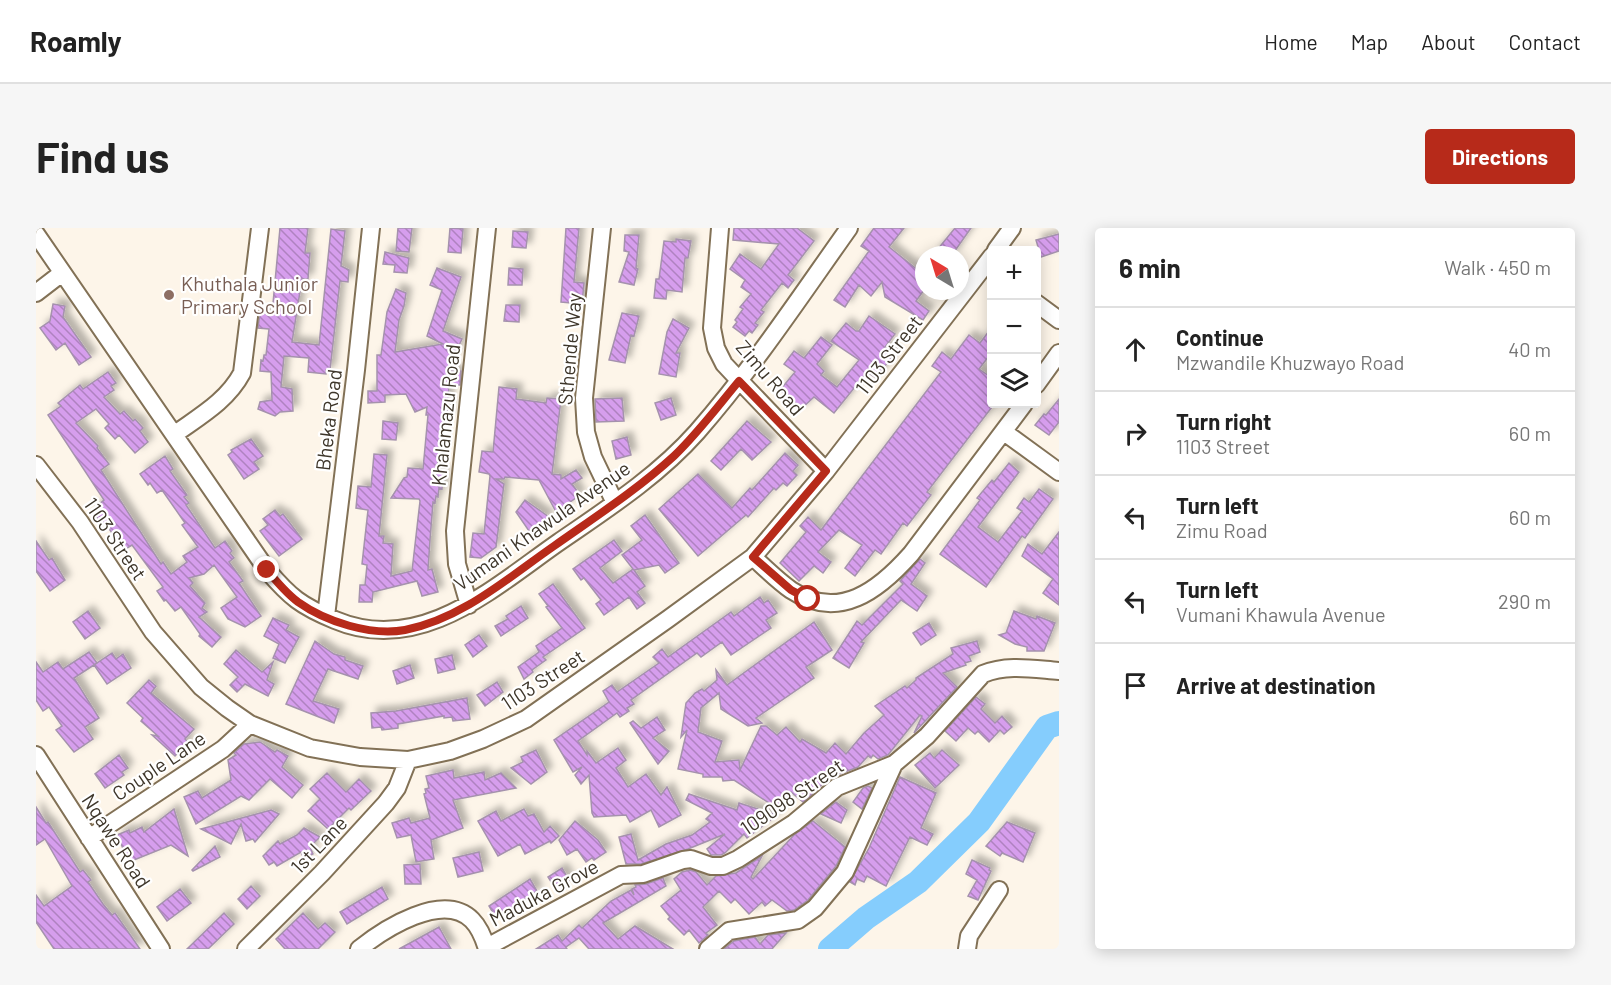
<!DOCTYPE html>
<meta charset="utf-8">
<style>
:root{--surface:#fff;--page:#f6f6f6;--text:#222;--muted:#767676;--line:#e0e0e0;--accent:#b72a1a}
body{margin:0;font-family:Barlow,sans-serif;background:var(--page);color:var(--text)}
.controls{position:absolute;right:18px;top:18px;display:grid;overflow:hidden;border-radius:6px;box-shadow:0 3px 15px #0003}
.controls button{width:54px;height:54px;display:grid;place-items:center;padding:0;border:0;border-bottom:2px solid var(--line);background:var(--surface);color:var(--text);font:30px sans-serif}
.compass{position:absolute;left:879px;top:18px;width:54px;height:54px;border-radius:50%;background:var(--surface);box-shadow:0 3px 15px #0003;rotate:322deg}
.stop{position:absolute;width:18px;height:18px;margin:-14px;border:4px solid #b72a1a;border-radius:50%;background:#fff}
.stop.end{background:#b72a1a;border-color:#fff;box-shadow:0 2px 6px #0008}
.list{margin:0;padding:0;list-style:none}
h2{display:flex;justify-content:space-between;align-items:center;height:78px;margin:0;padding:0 24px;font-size:26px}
h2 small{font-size:20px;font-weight:400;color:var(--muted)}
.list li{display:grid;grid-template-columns:39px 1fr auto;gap:18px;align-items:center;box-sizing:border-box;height:84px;padding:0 24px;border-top:2px solid var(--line)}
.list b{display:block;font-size:22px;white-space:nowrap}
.list p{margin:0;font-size:20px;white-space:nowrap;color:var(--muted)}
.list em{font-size:20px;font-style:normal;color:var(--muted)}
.icon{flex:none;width:33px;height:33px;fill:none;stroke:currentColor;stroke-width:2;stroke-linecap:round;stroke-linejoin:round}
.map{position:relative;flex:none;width:1023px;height:721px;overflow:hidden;border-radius:6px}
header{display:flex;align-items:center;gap:36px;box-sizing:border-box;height:84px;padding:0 30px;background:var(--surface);border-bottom:2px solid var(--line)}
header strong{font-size:28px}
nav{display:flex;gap:33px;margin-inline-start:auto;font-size:21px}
.intro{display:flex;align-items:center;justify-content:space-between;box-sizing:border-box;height:144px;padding:0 36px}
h1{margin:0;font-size:42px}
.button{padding:15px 27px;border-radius:6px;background:var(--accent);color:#fff;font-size:21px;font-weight:700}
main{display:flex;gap:36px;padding:0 36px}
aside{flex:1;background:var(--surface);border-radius:6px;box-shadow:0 3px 15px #0003}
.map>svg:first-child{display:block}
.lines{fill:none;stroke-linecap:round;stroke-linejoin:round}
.river{stroke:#85cdfd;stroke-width:24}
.building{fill:url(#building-back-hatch);stroke:#a592ad;stroke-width:1.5;filter:url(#shadow)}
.minor-casing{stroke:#827156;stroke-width:20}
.minor{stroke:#fff;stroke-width:16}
.route{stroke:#b72a1a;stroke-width:8}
.education-dot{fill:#8d6e63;stroke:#fff;stroke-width:2}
.labels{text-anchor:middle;stroke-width:4.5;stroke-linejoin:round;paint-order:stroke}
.education-label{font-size:20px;fill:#785e54;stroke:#fff;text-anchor:start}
.street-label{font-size:20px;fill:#3e362a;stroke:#fff}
</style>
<header>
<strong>Roamly</strong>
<nav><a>Home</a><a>Map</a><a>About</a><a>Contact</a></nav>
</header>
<div class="intro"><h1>Find us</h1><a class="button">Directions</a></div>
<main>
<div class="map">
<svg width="1023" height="721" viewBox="0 0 1023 721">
<defs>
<pattern id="building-back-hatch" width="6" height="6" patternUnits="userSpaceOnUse" patternTransform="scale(1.5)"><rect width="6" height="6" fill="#d69eed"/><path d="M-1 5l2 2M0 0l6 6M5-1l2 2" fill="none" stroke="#af82c0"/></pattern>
<filter id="shadow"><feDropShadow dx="5.5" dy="-5.5" stdDeviation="3" flood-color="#0004"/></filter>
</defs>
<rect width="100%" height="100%" fill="#fdf5e9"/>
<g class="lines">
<!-- river -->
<path class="river" d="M794 721 830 690 882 654 943 594 1011 499 1023 495"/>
</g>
<!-- building -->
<path class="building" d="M244 0H272L269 25H274L272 51H266L256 114 283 117 295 1 309 3 305 38 313 42 312 54 304 53 294 142H290V146L272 144 273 130 248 128 245 159 256 161 257 183 244 184 239 188 222 181 224 174 236 172 235 144 224 143 225 132 227 133 228 127H230L233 101 222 100 224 85 236 86Z
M362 0H376L373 24 360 23Z
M414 0 427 1 425 25 412 24Z
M530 0H543L538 54 548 55 546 76 525 74Z
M698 0H761L778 13 752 47 758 52 752 60 746 55 725 82 728 84 719 95 722 97 716 105 713 103 709 108 697 99 701 94 699 92 707 81 704 79 715 66 705 59 709 52 694 41 704 26 725 41 743 16 697 12Z
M838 0H868L853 19 888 47V62L880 73 893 83 887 92 849 69 846 54 835 68 823 57 809 79 798 72 833 23 825 18Z
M919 0H935L916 27H897Z
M477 3 492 4 490 20 476 19Z
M1023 6V23L1005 29 1000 12Z
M589 7H603L600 40 602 41 598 57 583 54 593 24 588 23Z
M640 11 655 13 652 30H649L646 64 631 62 630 71 618 70 620 51H623L628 13 640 14Z
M349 24 373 30 371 45 358 44 359 37 347 36Z
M401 40 425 49 407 103 426 111 411 143H425L424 157H413L411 190H408L407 199H405L401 243 407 244 406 261 403 260 402 269 400 268 399 275 397 274 394 312 392 342 396 341 402 364 386 368 381 353 337 364 336 374H323L324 357H329L331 337 326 336 332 282 320 280 322 258 335 259 338 226 351 227 343 308H348L347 315 357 316 355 348 376 343 384 273 383 271 355 270 368 250 371 249 372 240 387 241 392 187H390L391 179 379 184 370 166 349 167V174L332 175V163H341V127H345L351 84 360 61 370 65 368 78 363 92 359 124 407 116 391 108 406 62 394 57Z
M473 40 487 41 486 57H472Z
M17 76 29 78 27 89 55 129 43 137 29 115 20 122 4 100 14 93Z
M470 77H484L483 94 468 93Z
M586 85 603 88 598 108 595 107 589 135 573 132Z
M833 88 859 106 849 119 858 126 840 150 831 144 798 185 778 169 764 182 744 162 759 144 748 136 758 123 768 130 785 109 796 117 781 136 788 143 785 147 801 159 823 132 795 113 810 95 820 103H823Z
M637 91 653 100 640 125H644L640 149 623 146 631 104Z
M956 99V124L943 141 956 150 952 157 956 160V179L891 264 895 267 871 298 867 295 845 326 839 322 819 348 809 340 826 317 803 302 782 324 795 334 787 345 778 338 763 353 744 335 770 304 764 298 772 289 785 302 905 144 896 138 906 124 915 131 933 107 944 115Z
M72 144 80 155 75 158 78 162 68 169 84 186 88 183 97 193 99 191 107 200 104 203 112 214 99 225 83 207 79 211 69 200 73 196 60 181 40 195 62 218 61 220 73 236 65 242 70 250 125 336 127 334 135 346 151 334 147 328 162 319 146 297 149 295 126 262 121 265 114 255 112 257 104 246 129 228 137 241 134 243 151 267 148 269 153 275 150 277 179 320 189 313 196 323 194 325 198 330 193 334 207 353 203 355 225 388 209 399 192 391 185 380 201 369 178 337 168 346 153 350 157 355 154 358 169 375 166 380 171 384 163 389 185 409 176 419 163 408 164 406 145 379 139 383 130 372 128 373 121 363 127 359 96 317 88 322 69 295 66 297 56 282 68 272 12 187 25 178 22 175 44 157 47 161Z
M463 159 481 161 480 171 510 175 511 170 525 171 516 246 525 247V251L540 242 546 250 536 256 544 267 520 284 503 252 469 249 468 251H460L468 256 460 319 445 330 434 329 437 305 448 306 454 248 453 246 443 244 446 223 457 224Z
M586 170 588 193 560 194 559 171Z
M635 170 640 187 625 192 619 175Z
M1023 171V194L1013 207 999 197 1008 186 1010 187Z
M347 193 362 195 360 212 346 211Z
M711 193 735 214 716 232 705 221 685 242 675 233Z
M591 209 595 227 580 231 576 213Z
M215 211 227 228 218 234 223 241 208 251 192 227 196 224 195 222Z
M749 225 762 237 757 243 761 247 751 258 747 255 740 262 738 260 712 289 710 287 662 328 623 281 662 246 696 280 714 260 716 262Z
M973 235 983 244 942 299 962 314 986 283 981 280 988 270 993 274 1003 261 1017 271 989 310 986 308 950 359 904 326 944 272 941 270 956 252 958 254Z
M489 272 513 289 493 303 480 284Z
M239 282 244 288 247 286 266 311 243 328 224 303 232 297 227 291Z
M609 287 643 335 629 345 623 337 598 342 609 358 601 364 609 375 601 381 593 369 568 387 560 376 565 372 548 350 545 352 537 341 578 312 586 323 564 340 577 355 597 341 586 327 606 312 595 298Z
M1023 304V377L1007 365 1017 351 986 328 992 316 1006 326Z
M0 313 13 332 16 330 29 352 14 363 0 343Z
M884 331 889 335 875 356 891 368 881 383 865 372 825 414 828 415 813 440 797 430 821 393 826 397 867 356 864 353Z
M517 356 549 400 507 429 510 432 496 442 497 444 488 451 482 439 503 424 500 418 526 400 510 379 512 378 503 366Z
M724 369 728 375 732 372 741 385 730 392 735 400 695 427 686 414 665 429 661 425 595 472 598 476 591 480 593 483 584 489 581 485 542 513 551 527V523L560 535 582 520 590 532 580 540 592 559 610 546 625 567 631 559 645 587 623 599 615 582 594 594 590 587 558 589 556 585 553 547 545 556 539 547 546 539 537 544 518 512 573 474 567 463 576 457 581 464 623 435 617 429 626 421 632 429 695 384 698 388Z
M485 378 492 390 465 408 459 398 472 391 470 388Z
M52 383 64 400 49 411 37 394Z
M978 383 1000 391 1001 388 1019 395 1008 423H991V419L979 416 963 407 970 405Z
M237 390 253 397 250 402 263 409 249 435 237 430 243 416 228 408Z
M778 394 796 422 770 439 778 450 720 490 726 495 712 498 685 481 683 465 665 480 662 504 686 513 679 534 703 532 704 542 725 498H730L741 507 750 499 764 514 766 511 790 525 799 515 810 526 828 505 848 487 839 478 869 458 871 460 880 452V450L917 426 915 420 941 413 944 424 933 428 935 433 929 435 930 437 907 445 921 459 878 505 886 488 884 487 852 527 842 531 837 527 835 530 832 528 822 539 804 546 798 541 783 560 767 574 755 564 745 583 698 552 687 553 686 549H667V546L642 541 651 502 645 509 650 475 659 465 666 461 668 463 681 452 680 442 691 457Z
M893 395 900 407 885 417 877 405Z
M443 407 451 418 437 429 429 417Z
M279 413 298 426 309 429V432L327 438 322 451 292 441 277 473 303 481 298 495 250 476Z
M200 422 226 444 237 434 231 452 238 456 232 468 209 456 201 464 194 457 202 449 188 436Z
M53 424 61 435 38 450 63 490 49 499 57 511 38 524 20 502 26 498 13 479 7 483 0 472V434L7 444 22 434 27 441Z
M76 425 80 431 87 426 95 440 71 456 58 437Z
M416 427 419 441 402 445 399 431Z
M374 437 378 450 361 456 357 443Z
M113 452 120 458 115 465 158 501 149 511 152 514 139 528 116 507 122 508 105 493 107 490 91 475Z
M461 454 467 464 449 478 441 467Z
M940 469 949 476 945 481 959 495 966 488 976 499 968 506 964 502 953 514 942 503 939 506 932 500 920 513 909 503Z
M431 470 434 491 417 493 416 489 408 490V488L362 496V500L346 502 345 499 336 500 335 485 360 483Z
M621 489 629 502 617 510 633 523 622 536 594 495 597 493 605 500Z
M224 514 239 524 241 522 252 528 246 539 267 557 256 570 234 551 213 572 205 568 160 596 148 569 162 563 166 570 195 552 192 532 200 527 198 525 208 516Z
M500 522 511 544 495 556 475 540 487 534 485 529Z
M906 522 923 537 899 560 879 537 894 525 898 530Z
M83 527 92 540 86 544 88 547 69 560 59 546Z
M417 542 418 550 448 544 449 552 465 545 480 560 417 572 427 600 395 612 398 631 380 634 375 607 361 610 356 595 373 590 375 595 394 590 388 566 390 565 389 561 393 560 390 548Z
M291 545 310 564 323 551 335 563 315 582 313 580 292 601 272 583 284 571 274 561Z
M864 549 900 565 885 600 897 606 891 617 874 609 850 658 831 648 828 654 821 651 819 657 814 654 833 620Z
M832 558 836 560 826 581 817 574 827 560Z
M653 566 701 582 703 575 741 587 711 610 708 606 689 625 685 627H675L671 621 689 606 652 621 605 636H590L583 609 595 606 602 632 630 616 656 607 674 594 670 591 676 585 650 572Z
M800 574 811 582 805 595 785 586Z
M0 579 10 595 12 594 44 644 47 642 55 652 52 654 67 676 76 687 79 685 104 721H18L0 694V667L8 678 36 658 9 611 0 617Z
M138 581 152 628 135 617 93 634 81 607 93 602 94 605 106 599 108 604Z
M488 581 492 588 498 586 508 604 514 598 523 608 515 615 514 613 489 626 484 616 462 628 442 593 460 583 465 593Z
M235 582 243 586 219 614 217 611 210 613 205 596 195 616 165 601Z
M539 593 562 612 570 624 558 632 556 630 550 634 541 621 531 627 523 612Z
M777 593 809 619 800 638 772 672 758 682 751 683 736 672 729 678 726 674 713 686 699 671 695 675 683 663 667 679 681 697 670 705 672 707 663 715 653 702 648 707 632 691 634 689 625 678 645 662 638 651 646 644 654 642 660 644 671 657 680 648 700 645 726 628 715 649 717 651 758 607Z
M971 594 999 605 987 634 966 625 964 628 950 618Z
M268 600 284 609 274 619 277 626 268 631 265 624 241 638 238 634 233 637 227 628 242 613 244 616 261 607Z
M179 618 184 629 157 643 156 642Z
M443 624 447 643 422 649 417 630Z
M936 632 954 640 953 642 955 643 942 672 932 668 941 652 930 646Z
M384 636 385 656H369L368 637Z
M526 640 533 652 519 660 512 649Z
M627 650 630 658 567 695 582 711 599 698 637 721H553L543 710 530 719 531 721H500L522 707 526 713 543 697 546 700 575 673 595 662 598 667 596 661 600 659 599 657 610 656Z
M494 651 501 663 460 690 453 678Z
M215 658 224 668 211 681 202 671Z
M346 659 352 671 311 696 304 684Z
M144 661 155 675 131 693 121 679Z
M188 685 198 696 172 721H151Z
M267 685 282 701 289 695 299 704 282 721H249L240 711Z
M403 699 415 721H363Z
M750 705 736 721H688L698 713 719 709 724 716 732 707Z"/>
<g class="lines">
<!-- minor casing -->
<g class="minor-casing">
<path id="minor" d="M566 0 548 170 550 204 557 229 579 275
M684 0 676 100 680 120 688 136 703 152 790 243
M0 6 231 342C254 369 265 378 299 392 384 428 457 360 523 314 571 281 622 248 661 204 717 140 764 69 813 0
M960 22 976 0
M0 65 26 45
M1000 75 1023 92
M1000 157 1023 125
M968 204 1023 244
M139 206C164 188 191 173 206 145L224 0
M0 237 44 294 117 404 165 459 191 480 214 496 274 520 324 529 372 532 414 523 447 511 490 491 632 391 717 329 790 243 956 28
M717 329C729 340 742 353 755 362 803 394 843 362 875 326L988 176
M433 377 421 336 419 303 451 0
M290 388 320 142 335 0
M0 527 125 721
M53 610 187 521 214 496
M451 719 585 647 607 646 647 632 655 631 675 638H687L702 631 758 595 801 559 858 536 891 508 947 446C971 436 997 441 1023 443
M210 721 286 645 350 575 361 560 372 532
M323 721C348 701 407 663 436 692 444 700 448 711 451 721
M672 721 693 703 762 692 779 680 809 644 858 536
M931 721 933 708 963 662"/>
</g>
<!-- minor -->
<use href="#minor" class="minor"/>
</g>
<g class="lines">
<!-- route -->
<path class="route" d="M231 342C240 353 250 365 262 374 290 394 335 408 369 402 426 391 473 349 518 318 559 289 601 262 638 228 662 205 682 178 703 153L790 243 717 329 755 362 772 371"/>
</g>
<!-- markers -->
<circle class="education-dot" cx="133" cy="67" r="6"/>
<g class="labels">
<!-- education labels -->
<g class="education-label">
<text x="145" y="63">Khuthala Junior<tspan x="145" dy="23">Primary School</tspan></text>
</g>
<!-- street labels -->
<g class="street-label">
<text transform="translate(534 121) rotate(-85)" y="7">Sthende Way</text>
<text transform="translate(853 127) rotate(-52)" y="7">1103 Street</text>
<text transform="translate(734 150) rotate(49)" y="7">Zimu Road</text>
<text transform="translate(410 187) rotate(-84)" y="7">Khalamazu Road</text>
<text transform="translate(293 192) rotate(-83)" y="7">Bheka Road</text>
<text transform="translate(506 298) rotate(-35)" y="7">Vumani Khawula Avenue</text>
<text transform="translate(79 311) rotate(56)" y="7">1103 Street</text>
<text transform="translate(507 452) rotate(-33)" y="7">1103 Street</text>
<text transform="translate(123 538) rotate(-34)" y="7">Couple Lane</text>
<text transform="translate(756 569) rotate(-34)" y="7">109098 Street</text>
<text transform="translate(80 613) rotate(57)" y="7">Nqawe Road</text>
<text transform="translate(283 617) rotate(-46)" y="7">1st Lane</text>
<text transform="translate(508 665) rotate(-28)" y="7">Maduka Grove</text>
</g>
</g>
</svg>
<div class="controls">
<button>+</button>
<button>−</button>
<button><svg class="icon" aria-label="layers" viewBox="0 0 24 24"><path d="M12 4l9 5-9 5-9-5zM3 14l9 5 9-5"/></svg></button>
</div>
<svg class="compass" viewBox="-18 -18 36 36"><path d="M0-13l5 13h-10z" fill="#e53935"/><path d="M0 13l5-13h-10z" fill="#767676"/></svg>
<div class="stop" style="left:772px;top:371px"></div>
<div class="stop end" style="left:231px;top:342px"></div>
</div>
<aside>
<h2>6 min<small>Walk · 450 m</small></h2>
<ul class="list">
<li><svg class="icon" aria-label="ahead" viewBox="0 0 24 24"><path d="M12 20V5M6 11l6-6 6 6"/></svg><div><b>Continue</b><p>Mzwandile Khuzwayo Road</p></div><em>40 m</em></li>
<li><svg class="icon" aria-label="right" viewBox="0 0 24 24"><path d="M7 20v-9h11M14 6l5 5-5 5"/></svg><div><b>Turn right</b><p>1103 Street</p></div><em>60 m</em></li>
<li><svg class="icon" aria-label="left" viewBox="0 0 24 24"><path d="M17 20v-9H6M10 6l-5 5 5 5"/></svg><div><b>Turn left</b><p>Zimu Road</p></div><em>60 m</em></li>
<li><svg class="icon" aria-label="left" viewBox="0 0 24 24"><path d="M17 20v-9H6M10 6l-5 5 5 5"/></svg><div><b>Turn left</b><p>Vumani Khawula Avenue</p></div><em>290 m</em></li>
<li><svg class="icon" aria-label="arrive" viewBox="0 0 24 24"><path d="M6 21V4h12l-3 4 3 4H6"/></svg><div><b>Arrive at destination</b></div></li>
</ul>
</aside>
</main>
